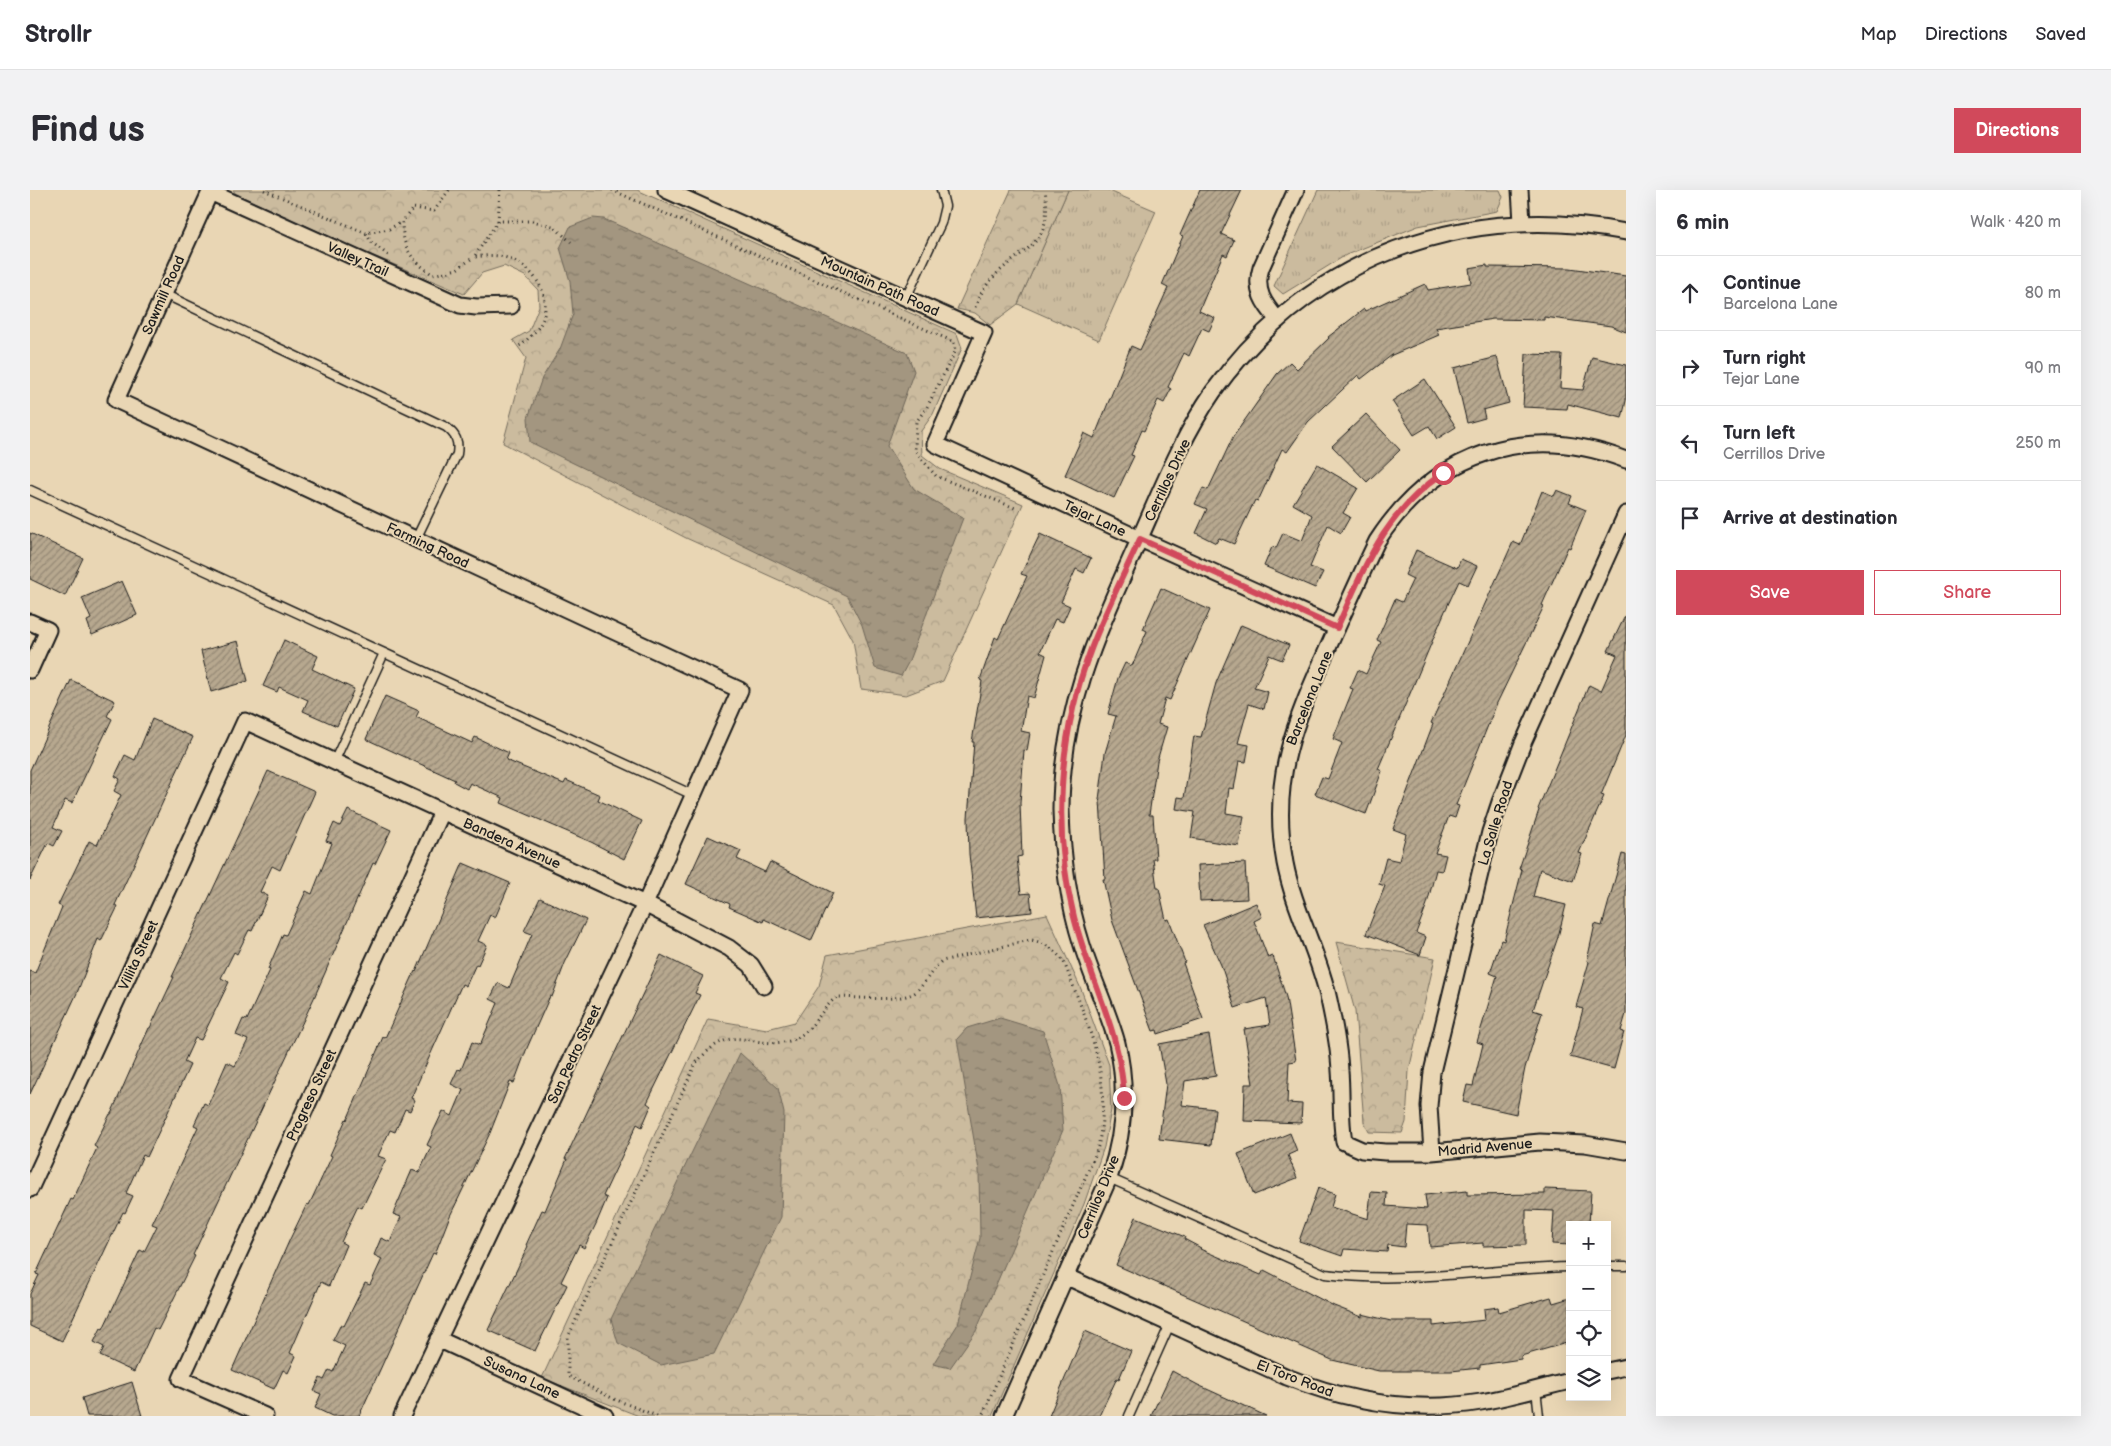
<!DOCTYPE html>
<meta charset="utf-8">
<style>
:root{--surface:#fff;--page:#f2f2f3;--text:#2b2b33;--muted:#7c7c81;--line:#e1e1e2;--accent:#d1495b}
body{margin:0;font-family:"Balsamiq Sans",sans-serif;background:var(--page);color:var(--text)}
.controls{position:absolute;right:15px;bottom:15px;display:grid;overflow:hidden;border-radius:0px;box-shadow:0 5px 20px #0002}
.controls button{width:45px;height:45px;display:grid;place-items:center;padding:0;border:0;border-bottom:1px solid var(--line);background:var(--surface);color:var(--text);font:25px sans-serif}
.stop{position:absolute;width:15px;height:15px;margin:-11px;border:4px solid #d1495b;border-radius:50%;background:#fff}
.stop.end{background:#d1495b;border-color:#fff;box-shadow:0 1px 5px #0008}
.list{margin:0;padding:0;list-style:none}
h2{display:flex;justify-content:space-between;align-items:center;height:65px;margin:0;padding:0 20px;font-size:21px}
h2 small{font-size:16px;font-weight:400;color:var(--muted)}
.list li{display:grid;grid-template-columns:32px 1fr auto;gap:15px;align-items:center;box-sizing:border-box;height:75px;padding:0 20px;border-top:1px solid var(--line)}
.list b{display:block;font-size:19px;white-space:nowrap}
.list p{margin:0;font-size:16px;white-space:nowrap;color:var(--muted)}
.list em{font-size:16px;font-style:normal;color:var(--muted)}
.actions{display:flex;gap:10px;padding:15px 20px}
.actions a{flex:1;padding:11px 0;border:1px solid var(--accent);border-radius:0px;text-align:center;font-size:18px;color:var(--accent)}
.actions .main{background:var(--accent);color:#fff}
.icon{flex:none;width:28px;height:28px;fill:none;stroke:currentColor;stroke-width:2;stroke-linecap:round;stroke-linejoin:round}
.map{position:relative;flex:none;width:1596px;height:1226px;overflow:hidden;border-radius:0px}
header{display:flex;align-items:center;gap:30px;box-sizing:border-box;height:70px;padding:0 25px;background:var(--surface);border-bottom:1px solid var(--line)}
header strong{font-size:24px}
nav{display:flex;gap:28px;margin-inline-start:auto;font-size:18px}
.intro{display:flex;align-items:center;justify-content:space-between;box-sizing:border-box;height:120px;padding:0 30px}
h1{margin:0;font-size:35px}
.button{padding:12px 22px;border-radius:0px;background:var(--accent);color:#fff;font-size:18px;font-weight:700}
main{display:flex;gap:30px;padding:0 30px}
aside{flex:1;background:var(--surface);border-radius:0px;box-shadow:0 5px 20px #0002}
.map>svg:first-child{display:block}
.grass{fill:url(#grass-tufts);stroke:#746c5d}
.forest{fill:url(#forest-crowns);stroke:#746c5d}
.water{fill:url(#water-ripples);stroke:#6d6558}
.building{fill:url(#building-hatch);stroke:#1c1c1c}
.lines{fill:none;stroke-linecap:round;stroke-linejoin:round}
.service-casing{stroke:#1c1c1c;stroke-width:11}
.minor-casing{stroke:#1c1c1c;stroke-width:19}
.path{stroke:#1c1c1c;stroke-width:3;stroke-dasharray:1 4;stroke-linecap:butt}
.service{stroke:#e9d6b4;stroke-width:8}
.minor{stroke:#e9d6b4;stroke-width:15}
.route{stroke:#d1495b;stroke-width:6}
.labels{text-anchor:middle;stroke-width:4;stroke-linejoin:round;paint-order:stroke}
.street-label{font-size:14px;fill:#1c1c1c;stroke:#e9d6b4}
</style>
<header>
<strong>Strollr</strong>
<nav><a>Map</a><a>Directions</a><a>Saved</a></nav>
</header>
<div class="intro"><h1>Find us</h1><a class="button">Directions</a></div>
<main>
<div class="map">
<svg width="1596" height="1226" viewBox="0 0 1596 1226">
<defs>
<pattern id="grass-tufts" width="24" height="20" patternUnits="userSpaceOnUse" patternTransform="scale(1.25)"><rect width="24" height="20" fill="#cbbb9e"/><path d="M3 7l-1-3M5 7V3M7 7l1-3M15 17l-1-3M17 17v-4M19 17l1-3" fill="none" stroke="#aea088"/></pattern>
<pattern id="forest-crowns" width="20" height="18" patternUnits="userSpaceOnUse" patternTransform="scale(1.25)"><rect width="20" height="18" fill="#cbbb9e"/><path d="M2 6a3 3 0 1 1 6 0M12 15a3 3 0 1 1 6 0" fill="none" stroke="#aea088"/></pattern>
<pattern id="water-ripples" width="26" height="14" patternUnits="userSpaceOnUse" patternTransform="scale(1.25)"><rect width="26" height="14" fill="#a39680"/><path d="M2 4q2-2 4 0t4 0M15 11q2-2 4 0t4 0" fill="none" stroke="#847a68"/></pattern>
<pattern id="building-hatch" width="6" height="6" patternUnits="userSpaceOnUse" patternTransform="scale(1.25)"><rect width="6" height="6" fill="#b7a88f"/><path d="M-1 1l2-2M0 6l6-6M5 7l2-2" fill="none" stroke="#948874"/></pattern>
</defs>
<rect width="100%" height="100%" fill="#e9d6b4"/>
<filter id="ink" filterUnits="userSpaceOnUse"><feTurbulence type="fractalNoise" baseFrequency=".02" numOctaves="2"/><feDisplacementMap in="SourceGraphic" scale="10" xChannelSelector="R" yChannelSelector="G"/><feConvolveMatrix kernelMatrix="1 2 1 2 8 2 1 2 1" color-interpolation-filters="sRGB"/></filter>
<g filter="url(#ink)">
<!-- grass -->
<path class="grass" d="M1038 0H1077L1126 21 1069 150 988 114Z
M1288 0H1470L1473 7 1467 21 1388 36 1316 65 1253 104 1244 96Z"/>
<!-- forest -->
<path class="forest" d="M203 0H607L927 144 932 158 903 224 891 241 892 265 910 279 993 314 913 491 876 505 831 499 823 450 804 415 656 348 473 253 496 168 483 150 499 141 509 116 508 100 495 86 474 76 452 83 434 104 327 59 206 4Z
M981 0H1038L988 114 960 135 945 123 927 119Z
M1017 724 1051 799 1079 875 1081 920 1074 957 1054 1014 962 1226H609L512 1188 678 829 737 839 765 832 789 796 797 765Z
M1306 752 1405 768 1379 880 1376 932 1372 943 1339 942 1334 932 1325 821Z"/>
<!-- water -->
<path class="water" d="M563 28 574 29 877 163 884 181 857 256 884 299 933 328 878 473 871 486 845 478 832 435 817 406 500 252 498 228 512 188 530 159 543 124 540 91 530 58 540 37Z
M970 828 1013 841 1030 896 1033 940 946 1141 920 1178 903 1174 928 1134 950 1048 949 980 927 849 937 838Z
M710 863 748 898 754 923 751 1027 684 1164 631 1175 588 1153 581 1129Z"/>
<!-- building -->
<path class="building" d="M1170 0H1212L1191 44 1204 50 1197 66 1193 64 1169 121 1185 128 1179 141 1172 138 1159 166 1154 163 1138 197 1141 199 1134 213 1128 210 1114 241 1112 240 1101 265 1104 266 1084 308 1035 285 1054 243 1064 248 1101 156 1110 160 1138 98 1132 95 1153 46 1150 45Z
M1457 75V77L1540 78 1596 86V142L1581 136 1514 127V130L1463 129 1406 138 1409 145 1362 165 1331 189 1328 185 1278 232 1257 262 1252 259 1228 311 1225 310 1204 354 1189 348 1186 353 1166 343 1177 319 1165 314 1173 298 1178 300 1203 247 1247 184 1260 172 1267 179 1299 148 1298 147 1334 119 1335 121 1395 94 1398 100 1441 93 1439 78Z
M1496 164 1532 165 1530 198 1553 200 1562 167 1596 175V211L1592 228 1538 214 1537 219 1493 217Z
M1467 167 1479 213 1453 220 1455 228 1437 233 1424 178Z
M1395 189 1426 237 1407 249 1399 236 1384 245 1362 211Z
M1336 224 1370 260 1337 292 1302 256Z
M1287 274 1328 298 1313 323 1320 327 1311 343 1298 335 1280 377 1293 382 1285 398 1234 376 1242 357 1246 358 1253 343 1272 351 1282 325 1263 314Z
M1527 300 1542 306 1539 313 1556 320 1540 358 1538 357 1512 415 1514 416 1467 513 1426 615 1429 616 1425 628 1419 626 1405 663 1416 665 1412 681 1406 680 1397 714 1386 743 1396 747 1390 765 1336 744 1355 696 1349 694 1356 668 1369 671 1376 644 1363 639 1403 534 1401 533 1483 352 1490 355 1512 301 1524 306Z
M0 343 53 368 35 406 0 389Z
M1010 344 1061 368 1054 383 1046 379 1031 412 1040 416 1033 432 1025 429 1010 462 1016 465 1004 508 997 506 991 541 1000 543 997 561 994 560 990 613 992 666 987 667 991 704 1000 703 1002 722 946 728 939 664 938 628 944 552H942L952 491 950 490 965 447 968 449 997 386 991 384Z
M1386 360 1427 378 1431 369 1447 376 1438 395 1429 391 1415 421 1348 579 1352 581 1336 624 1285 604 1292 587 1298 589 1312 553 1303 549 1323 499 1320 498 1328 480 1336 484 1351 452 1347 450 1365 409 1372 412 1383 389 1375 385Z
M92 391 107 425 62 445 57 431 61 429 52 408Z
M1131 398 1180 420 1140 510 1135 508 1128 534 1137 537 1127 571 1119 625H1123L1126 669H1123L1127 698H1129L1136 730 1139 729 1155 772 1153 773 1173 829 1128 844 1127 840 1123 841 1082 730 1073 689H1075L1070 611 1069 610 1075 563 1086 526 1078 524 1088 488 1095 473 1102 476 1117 441 1113 439Z
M1596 424V545L1571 605 1574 606 1549 663 1552 664 1543 691 1510 679 1503 707 1536 715 1528 747 1503 820 1512 823 1495 878 1486 924 1433 912 1437 895 1443 896 1453 854 1447 852 1467 786 1460 783 1471 750 1474 751 1492 680 1489 679 1509 620 1508 619 1559 495 1571 501 1587 465 1578 461Z
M1211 435 1259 455 1252 470 1239 465 1224 498 1238 502 1234 519 1219 514 1208 553 1219 555 1216 572 1209 571 1204 599 1199 598 1196 623 1214 626 1209 656 1161 648 1165 622 1146 619 1148 607 1154 608 1164 546 1171 547 1186 493Z
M254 450 288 466 282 479 324 499 307 536 273 521 278 510 249 497 247 502 233 496Z
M208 451 218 491 181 502 171 461Z
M41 490 85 511 77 526 82 529 42 613 35 610 23 637 32 641 24 656 18 653 0 690V580Z
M355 506 389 521 386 527 442 553 445 547 479 563 476 570 534 594 536 590 570 605 568 610 612 631 594 669 561 652 471 613 473 608 440 593 437 599 424 592 425 590 336 549Z
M122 529 163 547 85 715 88 716 71 751 68 749 47 803 0 904V781L5 783 32 717 28 715 59 651 67 655 91 605 84 601 90 589 85 586 95 565 105 570Z
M238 581 285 602 250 680 242 676 230 702 238 706 222 741 219 740 207 764 204 762 191 788 199 792 171 850 165 848 154 872 160 875 117 967 113 965 96 1003 103 1006 95 1023 93 1022 32 1151 0 1136V1104L9 1085 6 1084 41 1009 43 1010 67 958 64 956 80 924H81L119 838H120L144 787H142Z
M318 620 361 640 345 674 343 673 284 808 163 1065 165 1066 128 1140 124 1138 104 1182 70 1166 74 1157 64 1152 71 1138 73 1139 110 1060 114 1062 127 1036 122 1034 168 937 164 935 174 913 178 915 197 872 205 876 218 850 206 845 213 829 217 830 240 780 238 779 253 744 256 745 276 701 282 704 302 653 296 651 304 633 310 636Z
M678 646 711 661 707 669 735 682 740 672 803 703 781 751 734 729 733 732 699 717 700 714 656 694Z
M1592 664 1596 665V824L1591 841 1594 842 1584 879 1540 867 1553 819 1546 817 1559 772 1557 771 1565 734 1572 736Z
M433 673 480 693 465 728 460 725 448 751 457 755 448 775 446 774 436 796 432 794 381 908 385 910 380 921 375 919 365 942 360 940 348 966 356 969 332 1018 328 1016 311 1052 316 1055 299 1096 291 1092 260 1163 266 1166 258 1183 253 1180 244 1199 202 1180 260 1049 277 1014 279 1015 302 966 300 965 316 929 317 930 353 847 355 848 385 781 386 782Z
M1215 673 1217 709 1170 711 1168 675Z
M510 708 556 730 535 773 522 807 520 806 497 858 484 893 480 892 460 943 419 1028 405 1064 403 1063 329 1226H302L285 1218 291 1204 284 1201 290 1188 294 1190 299 1180 303 1182 315 1156 303 1150 311 1134 314 1136 335 1093 340 1095 352 1069 344 1065 351 1048 360 1052 371 1027 363 1024 382 980 389 983 401 957 397 955 413 921 422 926 433 900 421 894 428 879 431 880 442 852 450 855 468 813 460 809 468 793 479 798 502 744 494 741Z
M1226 713 1232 727 1224 731 1238 768 1243 766 1256 807 1266 871 1259 872 1257 913 1272 914 1271 933 1214 931 1215 894H1223L1214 839 1240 835 1236 808 1205 818 1191 775 1173 735Z
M631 765 673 786 665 803 670 805 617 913 621 916 612 937 607 934 573 1006 577 1008 566 1034 554 1058 549 1055 531 1092 537 1095 505 1161 458 1140 498 1056 496 1055 512 1020 515 1021 537 969H535Z
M1179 845 1186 886 1155 891 1152 915 1185 919 1181 955 1129 949 1136 894 1129 854Z
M1260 943 1267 961 1258 965 1267 988 1224 1005 1208 964Z
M1288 998 1305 1004 1301 1017 1338 1029 1341 1002 1357 1003 1356 1016 1397 1019 1395 1005 1437 1001V1005L1515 1004V999L1561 1001 1559 1035H1540V1055L1522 1054 1524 1021 1496 1020V1055L1453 1056V1053L1400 1057 1398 1035 1376 1034 1374 1057 1358 1055 1357 1062 1314 1059 1312 1066 1269 1051Z
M1106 1027 1155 1047 1154 1049 1171 1058 1170 1059 1231 1085 1234 1080 1304 1116 1332 1127V1124L1361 1131H1403V1136L1455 1130 1454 1119 1468 1117 1469 1122 1521 1107 1523 1113 1540 1108V1152L1491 1166V1169L1450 1175V1178L1421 1181H1349L1302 1170 1086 1075Z
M1055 1141 1101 1161 1089 1189 1087 1188 1069 1226H1019Z
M1142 1181 1168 1195 1236 1226H1121Z
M102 1192 112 1226H57L52 1208Z"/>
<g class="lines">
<!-- service casing -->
<g class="service-casing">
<path id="service" d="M134 104 416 237C426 245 429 251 427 264L386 349
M876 108 911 33 915 16 911 0
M0 300 663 605
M304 572 354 463
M1079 988 1295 1084C1376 1094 1459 1079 1540 1077
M1577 1076H1596
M1506 1199 1509 1226
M1099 1226 1140 1134"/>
</g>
<!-- minor casing -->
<g class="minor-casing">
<path id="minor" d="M181 0 86 210 710 500 615 714 372 1226
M636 0 954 143 905 254 1110 349 1307 438
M1490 0 1492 32
M180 2 430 115 446 117 481 116
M1248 130C1234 114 1224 100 1231 78L1266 0
M1596 270C1497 232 1405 262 1347 351 1331 384 1316 418 1301 451 1267 528 1239 586 1255 673 1264 720 1289 763 1299 810 1304 833 1309 857 1310 881 1312 905 1310 928 1314 952L1332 960 1355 962H1402L1510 952 1555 954 1596 961
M0 432 18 440 0 480
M1402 962 1399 916 1402 882 1460 642 1470 612 1493 553 1596 324
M0 999 215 531 615 714 699 758 721 775 734 796
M1035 1086 1257 1187C1319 1212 1384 1223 1451 1212 1481 1207 1510 1198 1540 1191
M408 1149 575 1226
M1577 1181 1596 1177
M235 1226 151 1189 412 622
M974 1226 1079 988C1094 944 1098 898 1087 853 1078 820 1062 788 1052 755 1038 711 1032 665 1031 620 1031 522 1066 446 1105 359 1129 306 1150 250 1183 202 1280 66 1435 11 1596 42"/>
</g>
<!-- path -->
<path class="path" d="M234 0 336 43
M419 0 404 21 383 18 372 32C373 60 381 69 403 85L427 79 444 67
M470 0 468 31H502L523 36 541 52
M582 0 924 152 925 162 897 217 886 232 885 261 906 286 985 318
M468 31 444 67C452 66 460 65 468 66 498 69 526 104 511 133 507 141 498 148 493 154L489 156
M358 65 341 52 336 43 359 39 372 32
M945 117C949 110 951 102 956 96 985 57 1025 62 1015 0
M627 1226 584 1209 538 1186V1147L666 873C704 829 717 860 759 851 782 845 789 820 807 807 825 807 874 813 887 801 897 791 901 780 912 771L1000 750C1015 752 1025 760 1034 772 1058 836 1082 882 1069 952 1067 962 1062 972 1058 981L952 1226"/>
<!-- service -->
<use href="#service" class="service"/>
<!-- minor -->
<use href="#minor" class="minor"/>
</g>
</g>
<g class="lines" filter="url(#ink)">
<!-- route -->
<path class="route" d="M1094 908C1091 841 1060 791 1044 727 1022 639 1029 544 1061 459 1075 422 1093 386 1110 349L1307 438C1336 374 1353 325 1413 283"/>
</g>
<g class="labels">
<!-- street labels -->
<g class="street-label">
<text transform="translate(328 69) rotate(24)" y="5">Valley Trail</text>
<text transform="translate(850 96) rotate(24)" y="5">Mountain Path Road</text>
<text transform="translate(133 105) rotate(-66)" y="5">Sawmill Road</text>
<text transform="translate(1137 290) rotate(-65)" y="5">Cerrillos Drive</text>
<text transform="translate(1065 328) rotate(25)" y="5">Tejar Lane</text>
<text transform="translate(398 355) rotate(25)" y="5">Farming Road</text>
<text transform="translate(1279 508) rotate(-68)" y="5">Barcelona Lane</text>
<text transform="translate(1465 633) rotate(-73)" y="5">La Salle Road</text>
<text transform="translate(482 653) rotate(24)" y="5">Bandera Avenue</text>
<text transform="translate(108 765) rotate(-65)" y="5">Villita Street</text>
<text transform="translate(544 864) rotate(-65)" y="5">San Pedro Street</text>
<text transform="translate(281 905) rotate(-65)" y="5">Progreso Street</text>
<text transform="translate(1455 957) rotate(-5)" y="5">Madrid Avenue</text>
<text transform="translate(1068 1007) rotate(-68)" y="5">Cerrillos Drive</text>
<text transform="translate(492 1187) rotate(25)" y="5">Susana Lane</text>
<text transform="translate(1265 1188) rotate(21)" y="5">El Toro Road</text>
</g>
</g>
</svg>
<div class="controls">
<button>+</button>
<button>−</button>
<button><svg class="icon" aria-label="locate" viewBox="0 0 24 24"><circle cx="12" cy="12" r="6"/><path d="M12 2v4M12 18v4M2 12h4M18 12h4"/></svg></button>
<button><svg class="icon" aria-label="layers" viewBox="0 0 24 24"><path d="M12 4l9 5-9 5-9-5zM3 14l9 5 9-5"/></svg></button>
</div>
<div class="stop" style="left:1413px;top:283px"></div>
<div class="stop end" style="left:1094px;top:908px"></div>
</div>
<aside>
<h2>6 min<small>Walk · 420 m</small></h2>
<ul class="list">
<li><svg class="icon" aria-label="ahead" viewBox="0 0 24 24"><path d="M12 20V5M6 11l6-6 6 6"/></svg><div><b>Continue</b><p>Barcelona Lane</p></div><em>80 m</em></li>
<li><svg class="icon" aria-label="right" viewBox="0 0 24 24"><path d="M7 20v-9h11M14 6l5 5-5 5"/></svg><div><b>Turn right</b><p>Tejar Lane</p></div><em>90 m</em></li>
<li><svg class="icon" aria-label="left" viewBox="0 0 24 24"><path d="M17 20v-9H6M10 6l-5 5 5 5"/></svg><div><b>Turn left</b><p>Cerrillos Drive</p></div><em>250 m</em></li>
<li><svg class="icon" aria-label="arrive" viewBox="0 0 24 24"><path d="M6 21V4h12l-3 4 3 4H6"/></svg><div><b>Arrive at destination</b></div></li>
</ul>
<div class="actions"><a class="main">Save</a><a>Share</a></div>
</aside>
</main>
